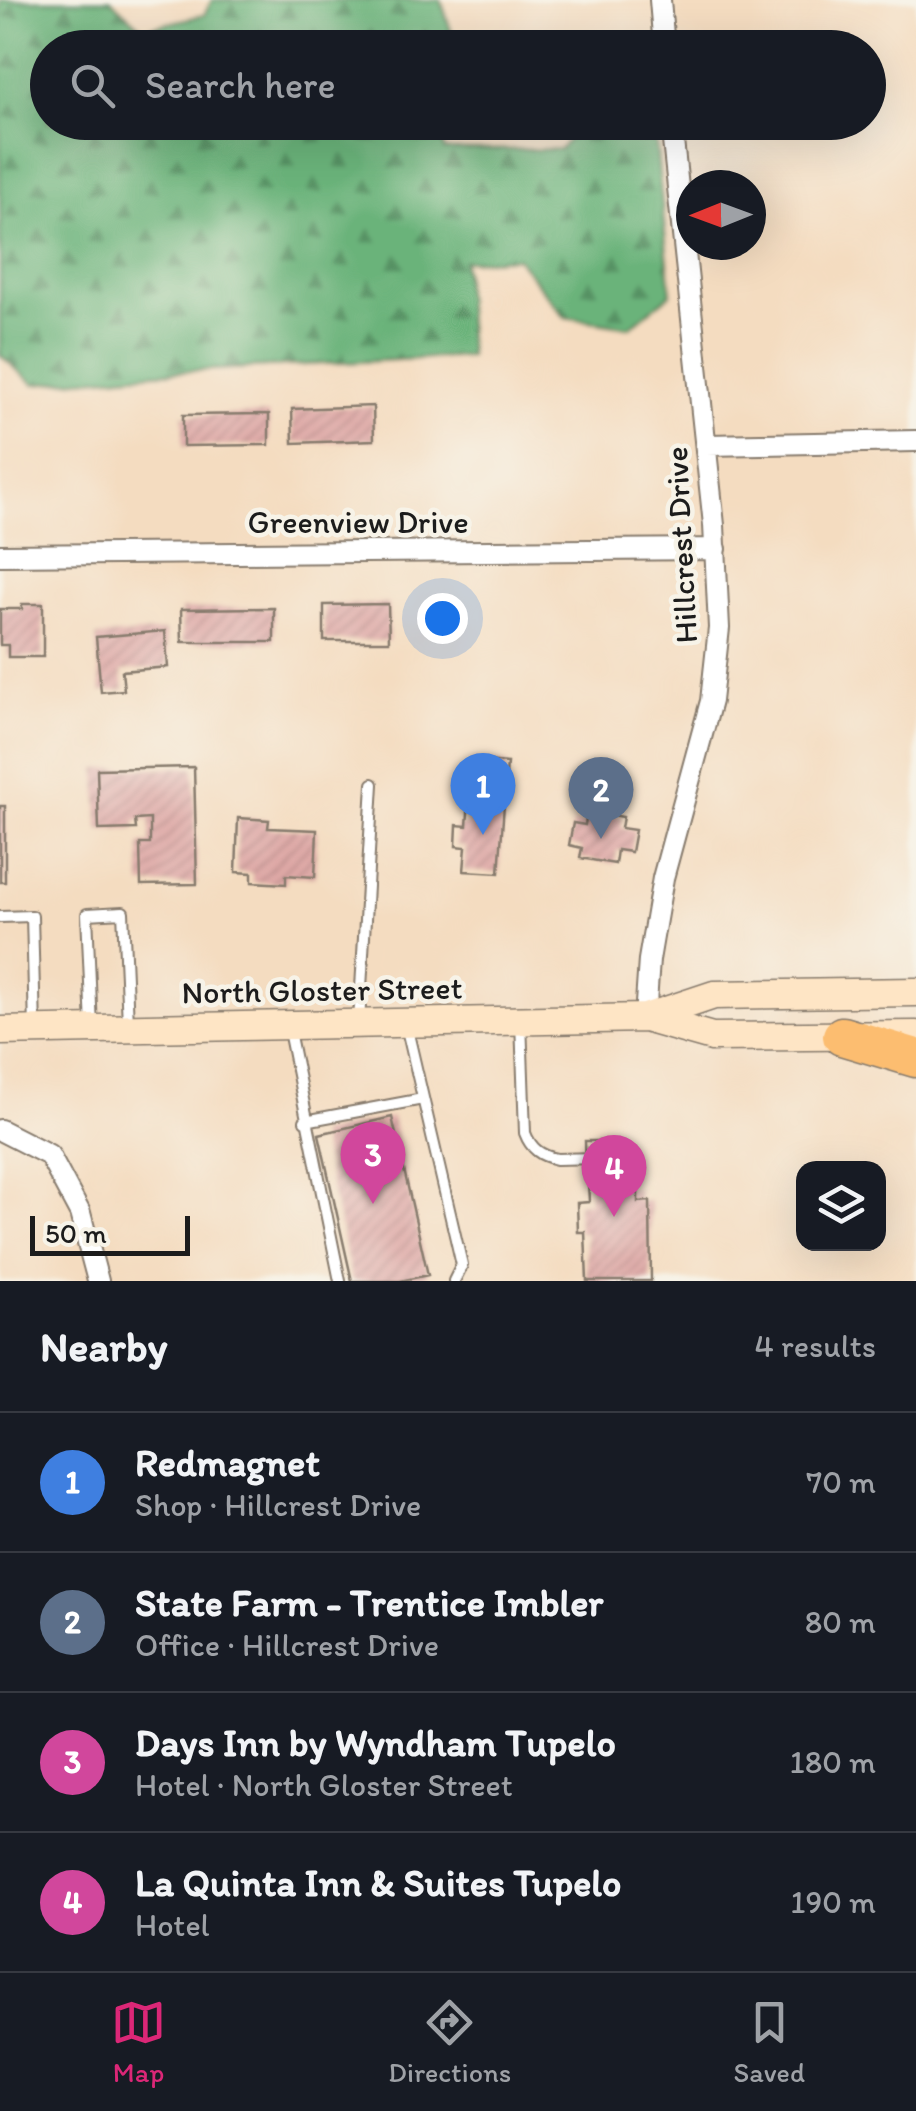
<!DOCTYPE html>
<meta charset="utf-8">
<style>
:root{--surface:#171b24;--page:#242831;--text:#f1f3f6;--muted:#9ea1a6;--line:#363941;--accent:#db2777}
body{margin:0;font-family:Itim,sans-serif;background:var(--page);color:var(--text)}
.controls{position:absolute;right:30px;bottom:30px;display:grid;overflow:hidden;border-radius:20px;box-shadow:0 10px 40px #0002}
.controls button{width:90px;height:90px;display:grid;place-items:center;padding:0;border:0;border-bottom:2px solid var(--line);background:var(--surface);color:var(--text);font:50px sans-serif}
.compass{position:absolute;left:676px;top:170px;width:90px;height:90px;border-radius:50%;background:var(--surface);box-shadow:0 10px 40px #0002;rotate:269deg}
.scale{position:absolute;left:30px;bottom:25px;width:160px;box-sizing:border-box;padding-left:10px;border:5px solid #1c1c1c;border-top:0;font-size:28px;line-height:35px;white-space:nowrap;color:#1c1c1c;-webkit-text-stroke:8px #f7f3e8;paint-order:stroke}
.you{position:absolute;left:442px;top:618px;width:35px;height:35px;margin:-25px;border:8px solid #fff;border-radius:50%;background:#1a73e8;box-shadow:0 0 0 15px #1a73e833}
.badge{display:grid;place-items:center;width:65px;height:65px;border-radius:50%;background:var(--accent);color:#fff;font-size:32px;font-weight:700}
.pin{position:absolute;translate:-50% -82px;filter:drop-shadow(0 2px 5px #0008)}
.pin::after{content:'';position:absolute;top:52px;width:35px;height:30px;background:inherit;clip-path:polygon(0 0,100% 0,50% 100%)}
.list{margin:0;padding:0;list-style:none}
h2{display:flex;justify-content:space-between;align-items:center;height:130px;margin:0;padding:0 40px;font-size:42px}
h2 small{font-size:32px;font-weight:400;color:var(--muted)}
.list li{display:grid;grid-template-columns:65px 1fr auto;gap:30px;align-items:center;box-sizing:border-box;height:140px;padding:0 40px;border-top:2px solid var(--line)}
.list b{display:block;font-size:38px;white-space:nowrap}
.list p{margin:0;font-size:32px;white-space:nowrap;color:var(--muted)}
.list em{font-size:32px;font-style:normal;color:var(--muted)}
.icon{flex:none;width:55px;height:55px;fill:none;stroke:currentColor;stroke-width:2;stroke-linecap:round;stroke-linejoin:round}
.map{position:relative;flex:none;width:916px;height:1281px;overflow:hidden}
.search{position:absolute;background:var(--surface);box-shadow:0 10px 40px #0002;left:30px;right:30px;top:30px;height:110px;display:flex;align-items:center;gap:25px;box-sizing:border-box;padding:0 35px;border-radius:55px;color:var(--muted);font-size:38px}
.sheet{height:690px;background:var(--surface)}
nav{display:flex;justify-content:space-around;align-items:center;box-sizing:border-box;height:140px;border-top:2px solid var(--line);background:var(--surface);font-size:28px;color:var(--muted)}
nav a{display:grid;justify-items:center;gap:5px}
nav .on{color:var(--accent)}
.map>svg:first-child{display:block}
.forest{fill:url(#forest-firs);stroke:#43684b;stroke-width:2.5}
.building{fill:url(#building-hatch)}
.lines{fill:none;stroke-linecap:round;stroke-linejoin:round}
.lane-casing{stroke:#887c6e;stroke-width:14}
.street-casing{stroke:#887c6e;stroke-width:24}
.secondary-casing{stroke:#887c6e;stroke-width:31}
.highway-casing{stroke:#887c6e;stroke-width:41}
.lane{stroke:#fff;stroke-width:10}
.street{stroke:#fff;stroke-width:20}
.secondary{stroke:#fee5c5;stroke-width:28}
.highway{stroke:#fcbd6f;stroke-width:38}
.labels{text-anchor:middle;stroke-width:9;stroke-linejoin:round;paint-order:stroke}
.street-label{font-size:32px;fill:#1c1c1c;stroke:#f7f3e8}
</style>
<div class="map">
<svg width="916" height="1281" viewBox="0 0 916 1281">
<defs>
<pattern id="forest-firs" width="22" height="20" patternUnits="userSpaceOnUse" patternTransform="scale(2.5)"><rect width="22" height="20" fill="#6ab37a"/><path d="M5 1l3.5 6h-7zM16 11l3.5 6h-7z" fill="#569163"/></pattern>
<pattern id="building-hatch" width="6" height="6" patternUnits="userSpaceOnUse" patternTransform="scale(2.5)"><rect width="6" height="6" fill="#dea8a6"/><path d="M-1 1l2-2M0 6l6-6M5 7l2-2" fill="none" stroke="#be908e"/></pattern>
</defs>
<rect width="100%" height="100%" fill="#f7f3e8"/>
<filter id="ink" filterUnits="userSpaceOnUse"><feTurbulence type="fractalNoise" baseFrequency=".01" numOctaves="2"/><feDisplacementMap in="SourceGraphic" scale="20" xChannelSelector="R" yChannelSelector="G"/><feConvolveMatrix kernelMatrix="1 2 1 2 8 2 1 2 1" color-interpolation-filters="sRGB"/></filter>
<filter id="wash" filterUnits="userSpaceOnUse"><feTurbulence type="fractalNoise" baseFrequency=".0048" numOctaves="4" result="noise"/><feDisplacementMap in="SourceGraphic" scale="40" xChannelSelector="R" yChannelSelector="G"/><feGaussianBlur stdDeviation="2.25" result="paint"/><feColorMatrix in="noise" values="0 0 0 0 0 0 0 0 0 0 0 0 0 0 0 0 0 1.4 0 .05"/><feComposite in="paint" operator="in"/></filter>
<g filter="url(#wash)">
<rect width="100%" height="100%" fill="#f4dcc0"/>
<!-- forest -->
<path class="forest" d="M0 0H111L143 29 204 15 212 0H441L452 34 448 47 48 48V122L438 123 444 150 560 149 582 123H654L671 294 630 327 565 317 517 258 463 261 469 356 153 373 34 384 0 355Z"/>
<g id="blocks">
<!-- building -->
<path class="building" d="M373 406 374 440 293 443 292 409Z
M269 414V445L183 446V415Z
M22 604H43V657H8V645H0V609H22Z
M388 604 389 641H324V605Z
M274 608V642H182L181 609Z
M165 631 168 667 122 671 124 690 101 692 96 637Z
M472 760 507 763 499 873 464 871 466 847 456 846 457 825 467 826Z
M194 767 197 884 141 885 140 844H150V819L135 820 136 829 99 830 97 769Z
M0 806H5V882H0Z
M587 811 623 817 621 828 635 830 631 852 617 850 615 864 580 858 582 848 569 845 573 823 585 825Z
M238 818 269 820 268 828 317 830 315 877 286 875V884L252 882V873L236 872Z
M392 1117 428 1275 400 1281H352L319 1134Z
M585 1141H618L619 1176H586Z
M616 1179V1189L638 1188V1202L650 1201 651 1281H587L585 1232H578L577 1203 589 1202 588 1180Z"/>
</g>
</g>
<g filter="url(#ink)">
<use href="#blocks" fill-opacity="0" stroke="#887c6e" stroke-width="2.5"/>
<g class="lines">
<!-- lane casing -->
<g class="lane-casing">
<path id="lane" d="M0 917 32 916 35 1029
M521 1021 525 1133C531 1149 541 1156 557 1159L636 1157
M359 1022 373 784
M406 1025 462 1265 454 1281
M288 1026 340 1281
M92 1028 87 914 123 912 128 1024
M305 1121 423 1099"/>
</g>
<!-- street casing -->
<g class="street-casing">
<path id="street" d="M660 0 664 48
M706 445 916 441
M0 555 716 549
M645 1018 649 960 663 878 711 701 719 628 714 525 671 122
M0 1130 49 1155 80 1213 98 1281"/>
</g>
<!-- secondary casing -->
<g class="secondary-casing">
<path id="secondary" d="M645 1018 714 995 916 992
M0 1031 645 1018 712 1037 916 1035"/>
</g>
<!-- highway casing -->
<g class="highway-casing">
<path id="highway" d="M842 1036 916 1058"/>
</g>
<!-- lane -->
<use href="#lane" class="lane"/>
<!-- street -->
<use href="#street" class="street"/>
<!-- secondary -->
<use href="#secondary" class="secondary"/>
<!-- highway -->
<use href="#highway" class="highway"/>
</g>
</g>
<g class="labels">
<!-- street labels -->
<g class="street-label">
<text x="358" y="533">Greenview Drive</text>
<text transform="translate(681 545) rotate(-93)" y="11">Hillcrest Drive</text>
<text transform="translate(322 990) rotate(-1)" y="11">North Gloster Street</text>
</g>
</g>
</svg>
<div class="controls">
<button><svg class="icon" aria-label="layers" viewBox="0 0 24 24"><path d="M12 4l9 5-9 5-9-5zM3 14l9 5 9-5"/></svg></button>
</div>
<svg class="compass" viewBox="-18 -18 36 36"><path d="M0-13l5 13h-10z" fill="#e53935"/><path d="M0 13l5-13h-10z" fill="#9ea1a6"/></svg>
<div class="scale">50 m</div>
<div class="you"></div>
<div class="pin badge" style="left:483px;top:835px;background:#3f7fe0">1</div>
<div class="pin badge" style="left:601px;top:839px;background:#5c6f8a">2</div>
<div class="pin badge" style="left:373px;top:1204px;background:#d1479c">3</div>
<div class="pin badge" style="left:614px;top:1217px;background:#d1479c">4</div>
<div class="search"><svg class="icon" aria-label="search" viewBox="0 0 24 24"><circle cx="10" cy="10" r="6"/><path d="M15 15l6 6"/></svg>Search here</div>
</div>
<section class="sheet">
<h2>Nearby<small>4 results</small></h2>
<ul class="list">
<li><span class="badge" style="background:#3f7fe0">1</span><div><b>Redmagnet</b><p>Shop · Hillcrest Drive</p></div><em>70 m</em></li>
<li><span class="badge" style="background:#5c6f8a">2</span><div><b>State Farm - Trentice Imbler</b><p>Office · Hillcrest Drive</p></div><em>80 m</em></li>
<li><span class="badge" style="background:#d1479c">3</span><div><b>Days Inn by Wyndham Tupelo</b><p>Hotel · North Gloster Street</p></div><em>180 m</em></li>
<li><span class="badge" style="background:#d1479c">4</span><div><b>La Quinta Inn &amp; Suites Tupelo</b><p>Hotel</p></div><em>190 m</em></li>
</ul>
</section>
<nav>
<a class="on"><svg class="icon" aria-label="map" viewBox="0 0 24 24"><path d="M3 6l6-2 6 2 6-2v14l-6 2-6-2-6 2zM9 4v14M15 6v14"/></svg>Map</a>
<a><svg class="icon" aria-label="directions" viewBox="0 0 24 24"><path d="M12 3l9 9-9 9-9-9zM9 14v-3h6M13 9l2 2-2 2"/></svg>Directions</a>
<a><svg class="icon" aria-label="saved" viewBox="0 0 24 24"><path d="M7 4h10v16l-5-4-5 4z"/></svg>Saved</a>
</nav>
